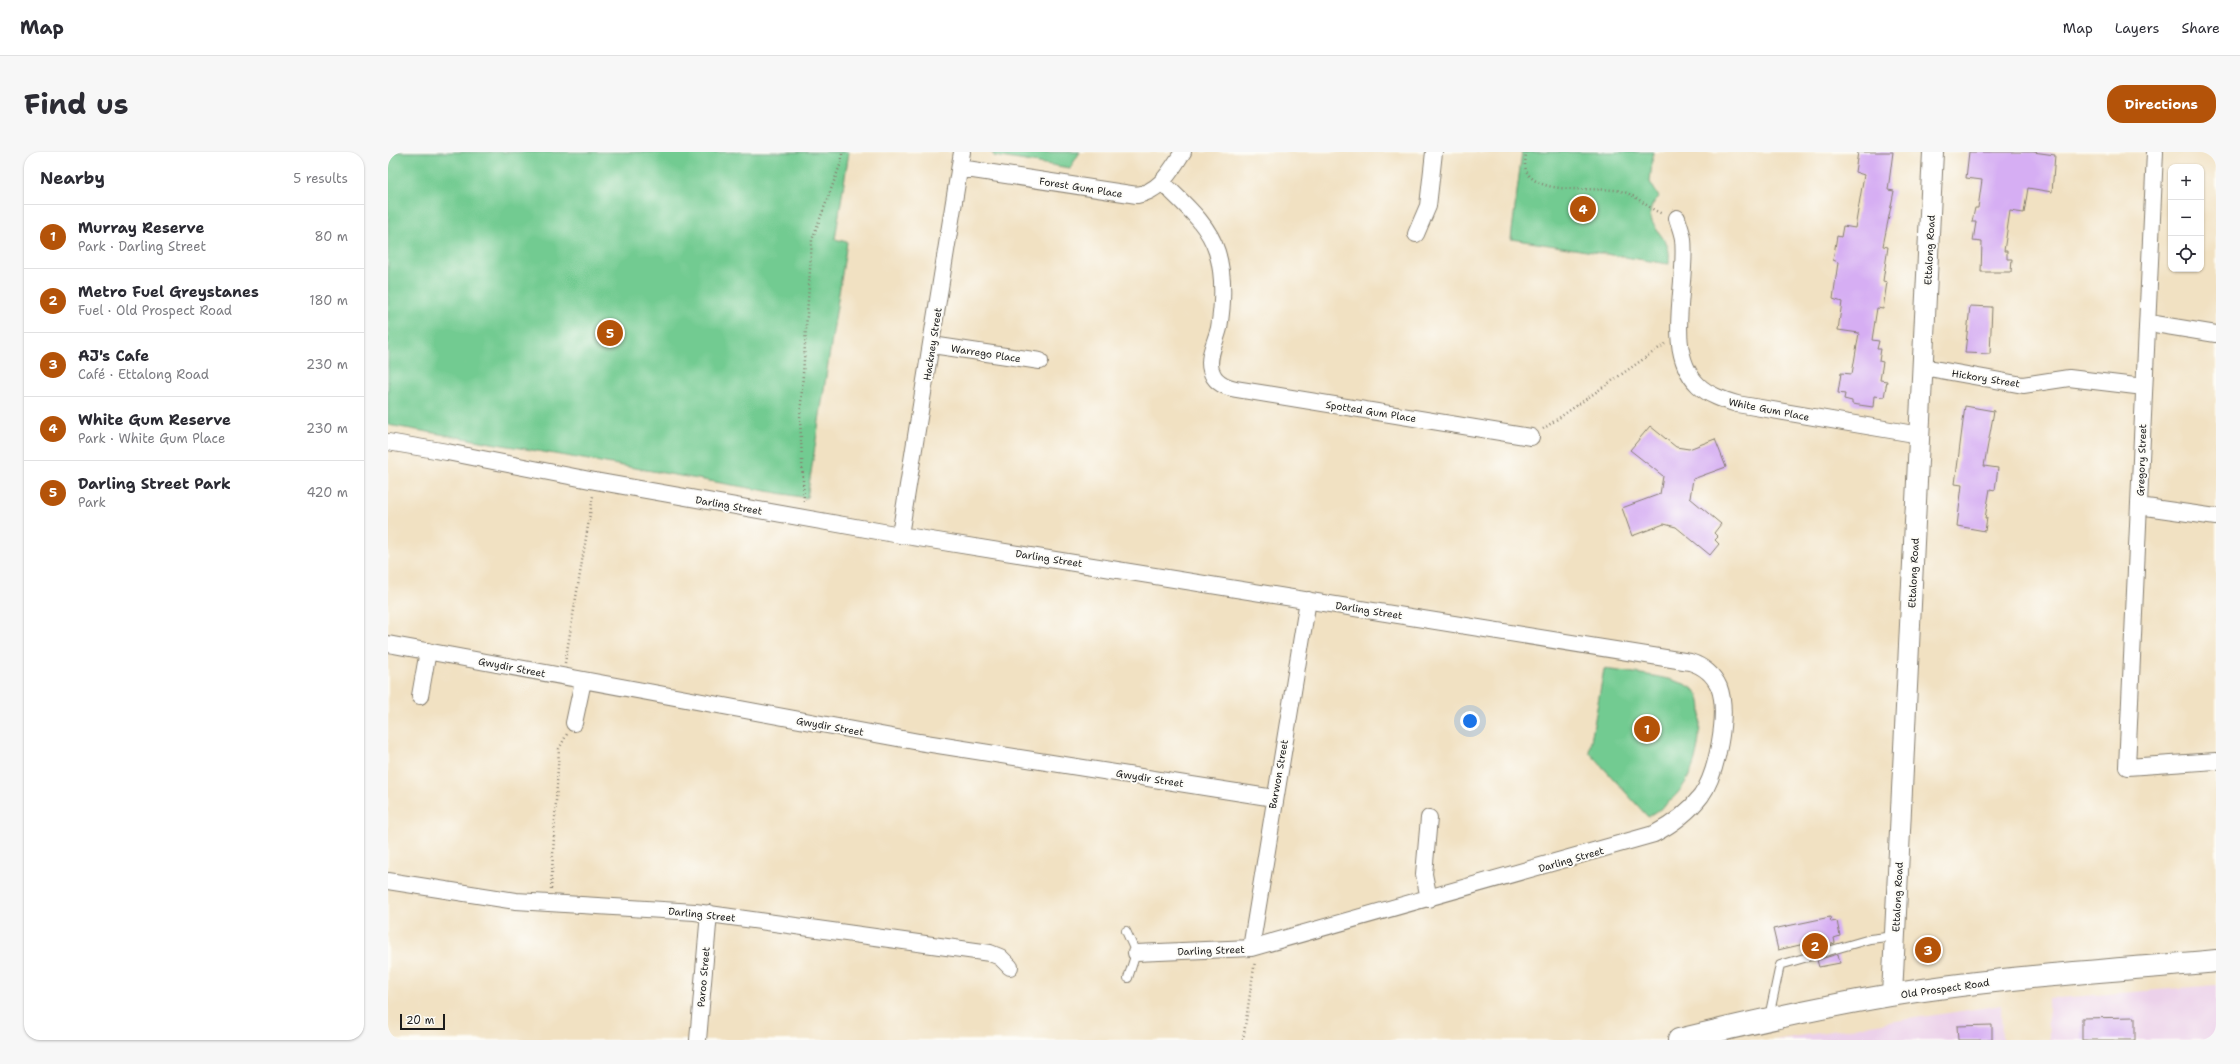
<!DOCTYPE html>
<meta charset="utf-8">
<style>
:root{--surface:#fff;--page:#f7f7f7;--text:#2b2b33;--muted:#7c7c81;--line:#e1e1e2;--accent:#b45309}
body{margin:0;font-family:"Shantell Sans",sans-serif;background:var(--page);color:var(--text)}
.controls{position:absolute;right:12px;top:12px;display:grid;overflow:hidden;border-radius:8px;box-shadow:0 1px 3px #0004}
.controls button{width:36px;height:36px;display:grid;place-items:center;padding:0;border:0;border-bottom:1px solid var(--line);background:var(--surface);color:var(--text);font:20px sans-serif}
.scale{position:absolute;left:12px;bottom:10px;width:45px;box-sizing:border-box;padding-left:4px;border:2px solid #1c1c1c;border-top:0;font-size:11px;line-height:14px;white-space:nowrap;color:#1c1c1c;-webkit-text-stroke:3px #fdfcf7;paint-order:stroke}
.you{position:absolute;left:1082px;top:569px;width:14px;height:14px;margin:-10px;border:3px solid #fff;border-radius:50%;background:#1a73e8;box-shadow:0 0 0 6px #1a73e833}
.badge{display:grid;place-items:center;width:26px;height:26px;border-radius:50%;background:var(--accent);color:#fff;font-size:13px;font-weight:700}
.pin{position:absolute;translate:-50% -50%;border:2px solid #fff;box-shadow:0 1px 4px #0006}
.list{margin:0;padding:0;list-style:none}
h2{display:flex;justify-content:space-between;align-items:center;height:52px;margin:0;padding:0 16px;font-size:17px}
h2 small{font-size:13px;font-weight:400;color:var(--muted)}
.list li{display:grid;grid-template-columns:26px 1fr auto;gap:12px;align-items:center;box-sizing:border-box;height:64px;padding:0 16px;border-top:1px solid var(--line)}
.list b{display:block;font-size:15px;white-space:nowrap}
.list p{margin:0;font-size:13px;white-space:nowrap;color:var(--muted)}
.list em{font-size:13px;font-style:normal;color:var(--muted)}
.icon{flex:none;width:22px;height:22px;fill:none;stroke:currentColor;stroke-width:2;stroke-linecap:round;stroke-linejoin:round}
.map{position:relative;flex:none;width:1828px;height:888px;overflow:hidden;border-radius:16px}
header{display:flex;align-items:center;gap:24px;box-sizing:border-box;height:56px;padding:0 20px;background:var(--surface);border-bottom:1px solid var(--line)}
header strong{font-size:19px}
nav{display:flex;gap:22px;margin-inline-start:auto;font-size:14px}
.intro{display:flex;align-items:center;justify-content:space-between;box-sizing:border-box;height:96px;padding:0 24px}
h1{margin:0;font-size:28px}
.button{padding:10px 18px;border-radius:16px;background:var(--accent);color:#fff;font-size:14px;font-weight:700}
main{display:flex;gap:24px;padding:0 24px}
aside{flex:1;background:var(--surface);border-radius:16px;box-shadow:0 1px 3px #0004}
.map>svg:first-child{display:block}
.built{fill:#ecd1ea}
.green{fill:#72cb91;stroke:#477456}
.building{fill:#d6aef3}
.lines{fill:none;stroke-linecap:round;stroke-linejoin:round}
.service-casing{stroke:#867e6f;stroke-width:10}
.minor-casing{stroke:#867e6f;stroke-width:18}
.tertiary-casing{stroke:#867e6f;stroke-width:22}
.secondary-casing{stroke:#867e6f;stroke-width:24}
.path{stroke:#867e6f;stroke-width:2.5;stroke-dasharray:1 3;stroke-linecap:butt}
.service{stroke:#fff;stroke-width:8}
.minor{stroke:#fff;stroke-width:16}
.tertiary{stroke:#fff;stroke-width:20}
.secondary{stroke:#fff;stroke-width:22}
.labels{text-anchor:middle;stroke-width:4;stroke-linejoin:round;paint-order:stroke}
.street-label{font-size:10px;fill:#1c1c1c;stroke:#fdfcf7}
</style>
<header>
<strong>Map</strong>
<nav><a>Map</a><a>Layers</a><a>Share</a></nav>
</header>
<div class="intro"><h1>Find us</h1><a class="button">Directions</a></div>
<main>
<aside>
<h2>Nearby<small>5 results</small></h2>
<ul class="list">
<li><span class="badge">1</span><div><b>Murray Reserve</b><p>Park · Darling Street</p></div><em>80 m</em></li>
<li><span class="badge">2</span><div><b>Metro Fuel Greystanes</b><p>Fuel · Old Prospect Road</p></div><em>180 m</em></li>
<li><span class="badge">3</span><div><b>AJ's Cafe</b><p>Café · Ettalong Road</p></div><em>230 m</em></li>
<li><span class="badge">4</span><div><b>White Gum Reserve</b><p>Park · White Gum Place</p></div><em>230 m</em></li>
<li><span class="badge">5</span><div><b>Darling Street Park</b><p>Park</p></div><em>420 m</em></li>
</ul>
</aside>
<div class="map">
<svg width="1828" height="888" viewBox="0 0 1828 888">
<rect width="100%" height="100%" fill="#fdfcf7"/>
<filter id="ink" filterUnits="userSpaceOnUse"><feTurbulence type="fractalNoise" baseFrequency=".025" numOctaves="2"/><feDisplacementMap in="SourceGraphic" scale="8" xChannelSelector="R" yChannelSelector="G"/><feConvolveMatrix kernelMatrix="1 2 1 2 8 2 1 2 1" color-interpolation-filters="sRGB"/></filter>
<filter id="wash" filterUnits="userSpaceOnUse"><feTurbulence type="fractalNoise" baseFrequency=".012" numOctaves="4" result="noise"/><feDisplacementMap in="SourceGraphic" scale="16" xChannelSelector="R" yChannelSelector="G"/><feGaussianBlur stdDeviation="0.9" result="paint"/><feColorMatrix in="noise" values="0 0 0 0 0 0 0 0 0 0 0 0 0 0 0 0 0 1.4 0 .05"/><feComposite in="paint" operator="in"/></filter>
<g filter="url(#wash)">
<rect width="100%" height="100%" fill="#f1e1c2"/>
<!-- built -->
<path class="built" d="M1828 833V888H1661L1660 847Z
M1613 853 1614 888H1386L1527 866Z"/>
<!-- green -->
<path class="green" d="M0 0H461L447 87 459 90 419 346 0 273Z
M604 0H692L682 16 606 4Z
M1134 0H1265L1262 30 1271 45C1250 64 1272 78 1279 93 1282 100 1281 106 1281 112L1123 87Z
M1216 517C1236 520 1292 525 1305 537 1315 546 1313 560 1312 572 1310 615 1299 642 1260 665L1201 600Z"/>
<g id="blocks">
<!-- building -->
<path class="building" d="M1470 0H1505L1500 38 1506 39 1495 94 1500 95 1495 129 1499 130 1495 157 1489 156 1484 188 1491 189 1489 197H1493L1491 209 1495 210 1492 228 1499 229 1496 245 1486 244 1485 255 1464 252V249L1456 247 1457 242 1450 241 1453 221 1464 222 1471 181 1450 178 1454 150 1445 147 1450 110 1445 108 1449 84 1453 85 1455 74 1467 76 1476 23 1467 20Z
M1581 0H1645L1667 3 1664 40 1640 36 1636 61 1622 59 1616 99H1619V107H1624L1623 120H1593L1594 90 1585 89 1588 70H1584L1587 56H1590L1594 28 1578 26Z
M1582 154 1604 155 1602 202 1577 201Z
M1577 254 1606 259 1596 314 1610 316 1607 338 1602 337 1597 366H1599L1597 379 1569 374 1574 333 1567 332Z
M1262 274 1288 295 1301 297 1327 287 1338 315 1305 327 1302 346 1333 372 1326 381 1330 385 1327 388 1331 392 1322 403 1288 375 1276 372 1244 384 1234 356 1272 342 1275 324 1242 298Z
M1442 765 1443 770 1449 769 1452 784 1446 786 1447 791 1427 797 1425 790 1390 798 1385 777Z
M1450 802 1452 811 1431 815 1429 808Z
M1747 865V888H1694V866Z
M1604 873V888H1570L1569 874Z"/>
</g>
</g>
<g filter="url(#ink)">
<use href="#blocks" fill-opacity="0" stroke="#867e6f" stroke-width="1"/>
<g class="lines">
<!-- service casing -->
<g class="service-casing">
<path id="service" d="M738 779 748 801 740 826
M1381 865 1392 813 1482 787 1507 784"/>
</g>
<!-- minor casing -->
<g class="minor-casing">
<path id="minor" d="M1767 0 1739 615 1828 609
M572 16 749 43C773 39 782 19 795 0
M774 30C795 51 820 71 829 100 836 123 835 152 831 176 828 189 819 205 823 218 826 230 837 235 848 237L1143 285
M1289 66C1291 73 1294 80 1295 87 1300 132 1275 198 1310 233 1320 243 1336 248 1349 252L1532 283
M1028 82 1040 54 1046 0
M1761 171 1828 182
M544 193 652 209
M1535 215 1635 233 1681 226 1756 235
M0 290 59 300 207 329 512 383 1302 510C1315 514 1326 523 1331 535 1341 561 1329 622 1313 644 1300 661 1285 672 1266 682L863 796 748 801
M1751 354 1828 365
M512 383 574 0
M0 492 531 590 886 646
M32 544 40 499
M186 571 195 529
M1041 666 1036 722 1041 747
M0 729 128 749 307 760 602 801 612 805 622 815
M863 796 920 448
M310 888 321 761"/>
</g>
<!-- tertiary casing -->
<g class="tertiary-casing">
<path id="tertiary" d="M1504 843 1545 0"/>
</g>
<!-- secondary casing -->
<g class="secondary-casing">
<path id="secondary" d="M1291 888C1361 871 1432 855 1503 843 1611 825 1720 819 1828 809"/>
</g>
<!-- path -->
<path class="path" d="M1138 0C1138 5 1136 13 1138 18 1149 45 1209 34 1233 39 1249 43 1260 57 1275 62
M1155 277 1277 192
M416 349 412 267 424 88 454 8V0
M177 511 205 344
M163 737 171 597 179 582
M855 888 867 809"/>
<!-- service -->
<use href="#service" class="service"/>
<!-- minor -->
<use href="#minor" class="minor"/>
<!-- tertiary -->
<use href="#tertiary" class="tertiary"/>
<!-- secondary -->
<use href="#secondary" class="secondary"/>
</g>
</g>
<g class="labels">
<!-- street labels -->
<g class="street-label">
<text transform="translate(693 35) rotate(9)" y="4">Forest Gum Place</text>
<text transform="translate(1541 98) rotate(-87)" y="4">Ettalong Road</text>
<text transform="translate(544 192) rotate(-81)" y="4">Hackney Street</text>
<text transform="translate(598 201) rotate(9)" y="4">Warrego Place</text>
<text transform="translate(1598 226) rotate(9)" y="4">Hickory Street</text>
<text transform="translate(1381 257) rotate(11)" y="4">White Gum Place</text>
<text transform="translate(983 259) rotate(9)" y="4">Spotted Gum Place</text>
<text transform="translate(1753 308) rotate(-88)" y="4">Gregory Street</text>
<text transform="translate(341 353) rotate(10)" y="4">Darling Street</text>
<text transform="translate(661 406) rotate(9)" y="4">Darling Street</text>
<text transform="translate(1525 421) rotate(-87)" y="4">Ettalong Road</text>
<text transform="translate(981 458) rotate(9)" y="4">Darling Street</text>
<text transform="translate(124 515) rotate(11)" y="4">Gwydir Street</text>
<text transform="translate(442 574) rotate(10)" y="4">Gwydir Street</text>
<text transform="translate(890 622) rotate(-80)" y="4">Barwon Street</text>
<text transform="translate(762 626) rotate(9)" y="4">Gwydir Street</text>
<text transform="translate(1183 707) rotate(-16)" y="4">Darling Street</text>
<text transform="translate(1509 745) rotate(-87)" y="4">Ettalong Road</text>
<text transform="translate(314 762) rotate(6)" y="4">Darling Street</text>
<text transform="translate(823 798) rotate(-2)" y="4">Darling Street</text>
<text transform="translate(315 825) rotate(-85)" y="4">Paroo Street</text>
<text transform="translate(1557 836) rotate(-8)" y="4">Old Prospect Road</text>
</g>
</g>
</svg>
<div class="controls">
<button>+</button>
<button>−</button>
<button><svg class="icon" aria-label="locate" viewBox="0 0 24 24"><circle cx="12" cy="12" r="6"/><path d="M12 2v4M12 18v4M2 12h4M18 12h4"/></svg></button>
</div>
<div class="scale">20 m</div>
<div class="you"></div>
<div class="pin badge" style="left:1259px;top:577px">1</div>
<div class="pin badge" style="left:1427px;top:794px">2</div>
<div class="pin badge" style="left:1540px;top:798px">3</div>
<div class="pin badge" style="left:1195px;top:57px">4</div>
<div class="pin badge" style="left:222px;top:181px">5</div>
</div>
</main>
